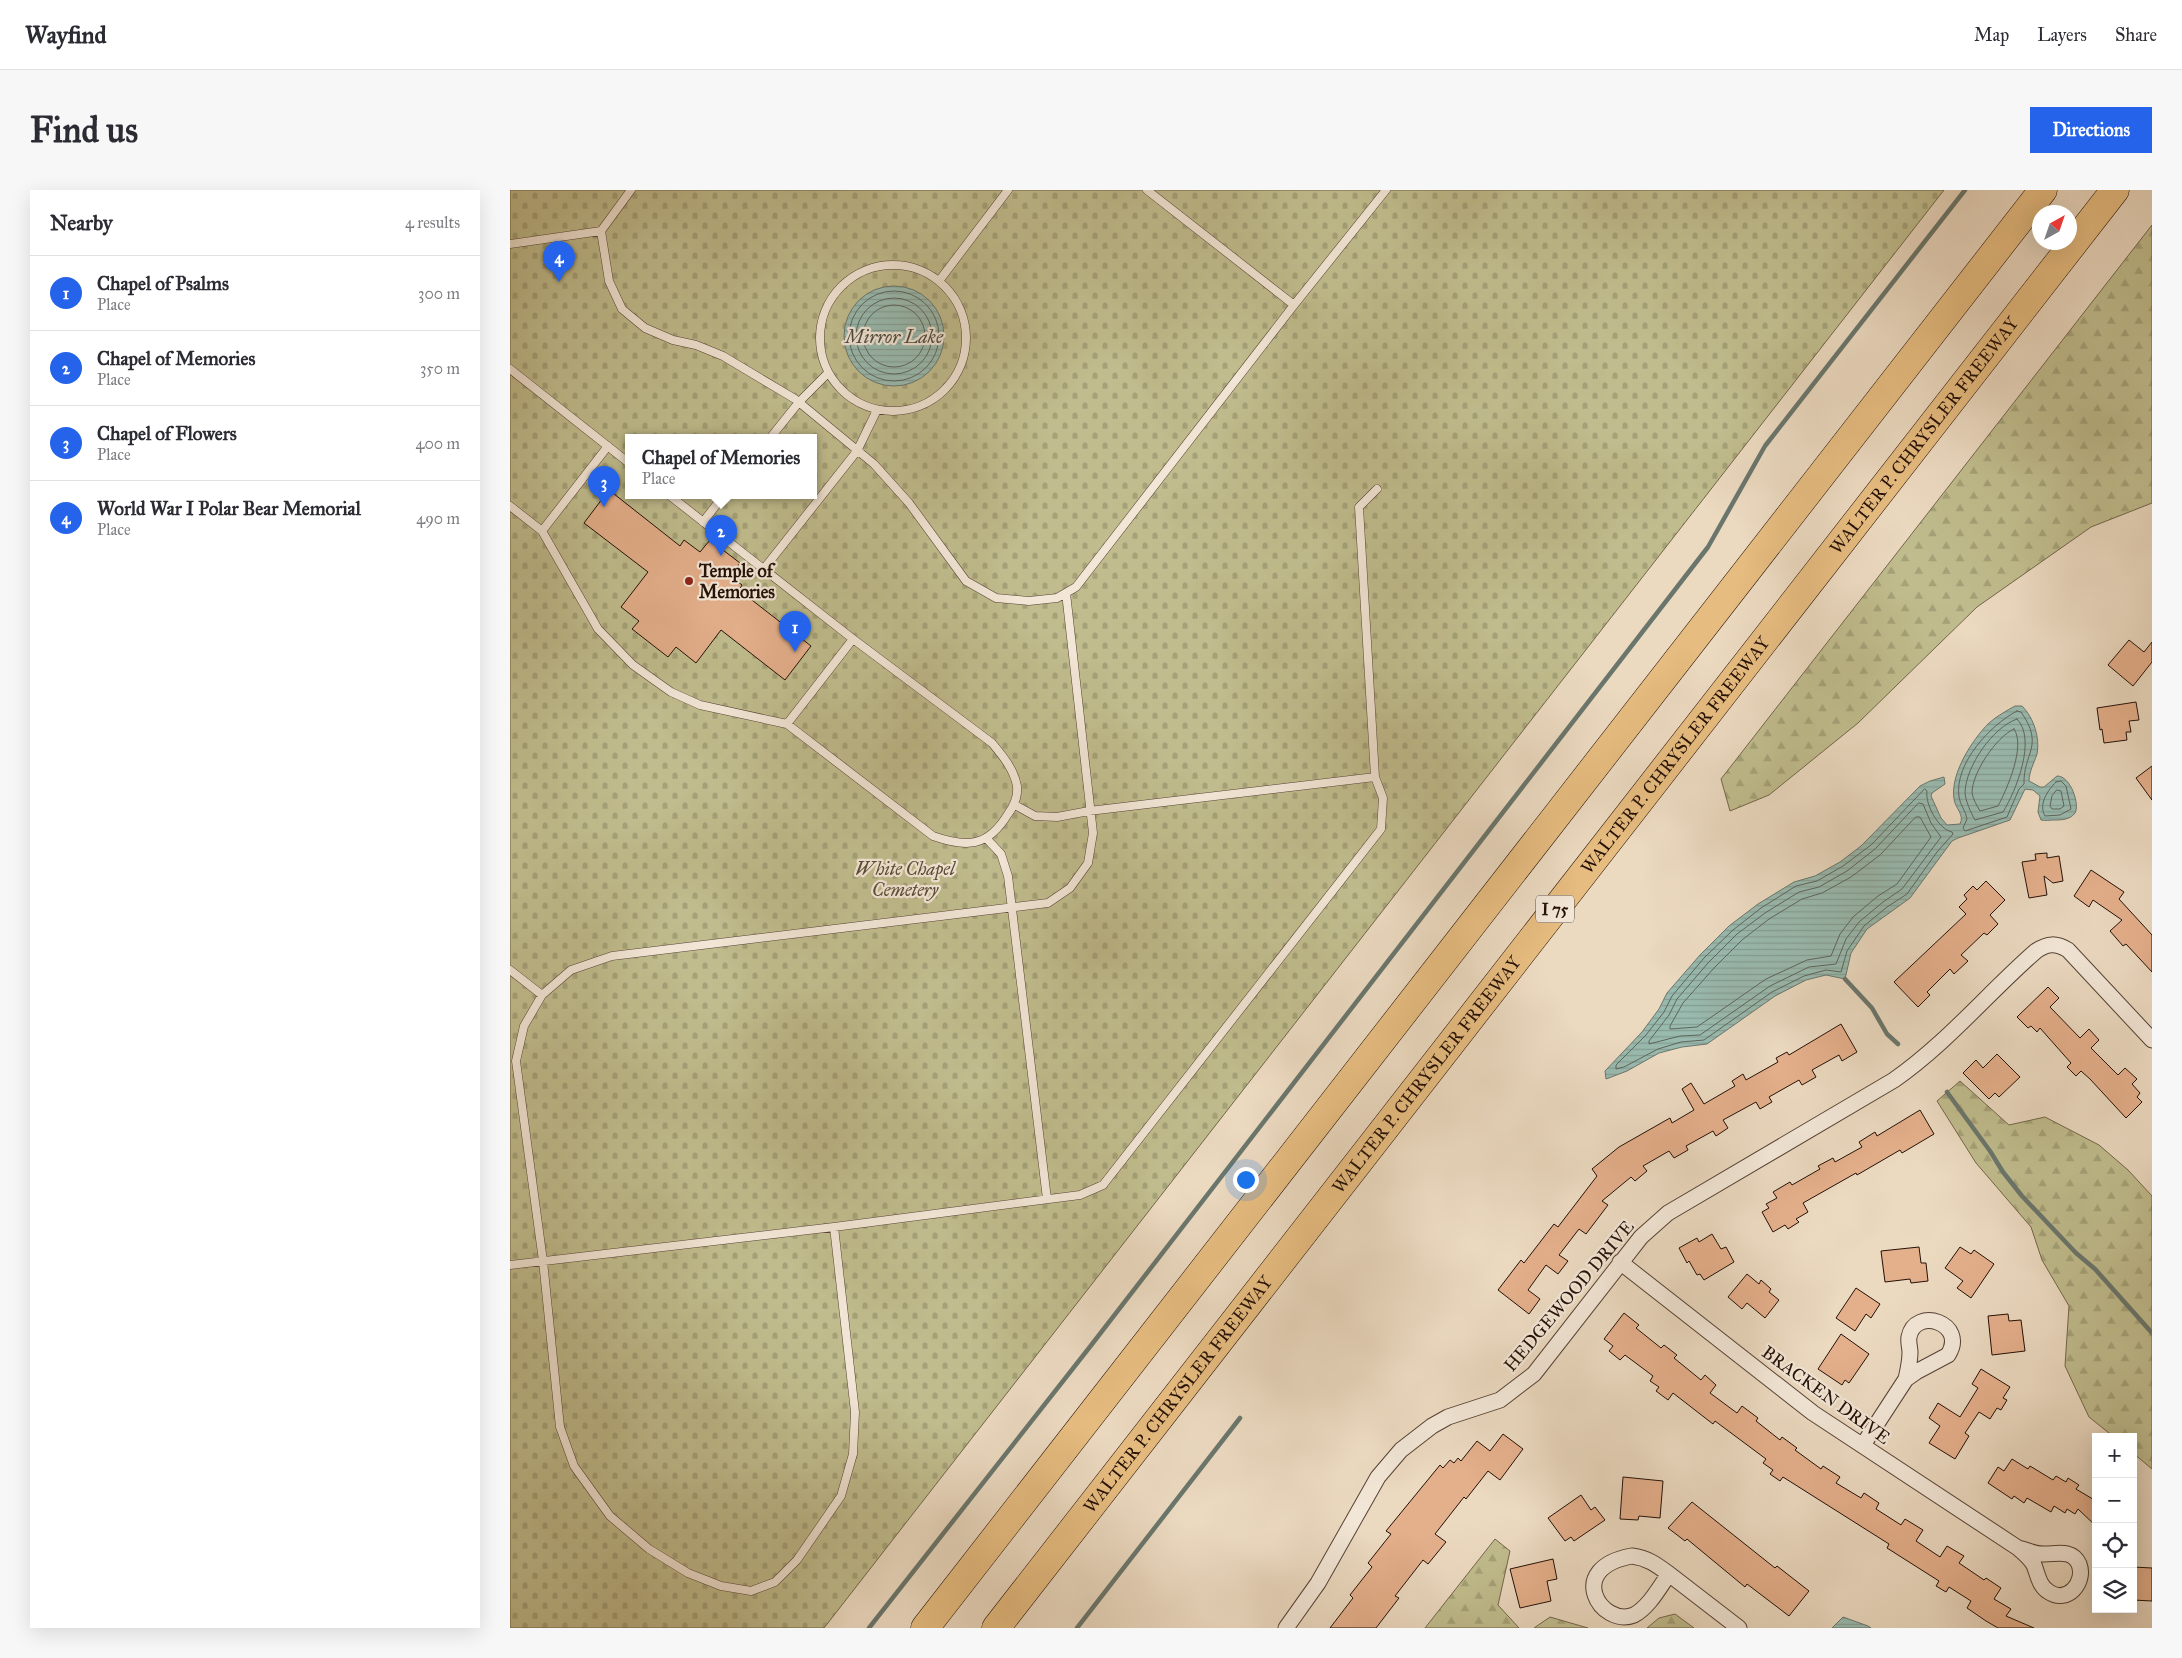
<!DOCTYPE html>
<meta charset="utf-8">
<style>
:root{--surface:#fff;--page:#f7f7f7;--text:#2b2b33;--muted:#7c7c81;--line:#e1e1e2;--accent:#2563eb}
body{margin:0;font-family:"IM FELL Great Primer",serif;background:var(--page);color:var(--text)}
.controls{position:absolute;right:15px;bottom:15px;display:grid;overflow:hidden;border-radius:0px;box-shadow:0 5px 20px #0002}
.controls button{width:45px;height:45px;display:grid;place-items:center;padding:0;border:0;border-bottom:1px solid var(--line);background:var(--surface);color:var(--text);font:25px sans-serif}
.compass{position:absolute;left:1522px;top:15px;width:45px;height:45px;border-radius:50%;background:var(--surface);box-shadow:0 5px 20px #0002;rotate:40deg}
.you{position:absolute;left:735px;top:989px;width:18px;height:18px;margin:-12px;border:4px solid #fff;border-radius:50%;background:#1a73e8;box-shadow:0 0 0 8px #1a73e833}
.badge{display:grid;place-items:center;width:32px;height:32px;border-radius:50%;background:var(--accent);color:#fff;font-size:16px;font-weight:700}
.pin{position:absolute;translate:-50% -41px;filter:drop-shadow(0 1px 2px #0008)}
.pin::after{content:'';position:absolute;top:26px;width:18px;height:15px;background:inherit;clip-path:polygon(0 0,100% 0,50% 100%)}
.popup{position:absolute;left:115px;top:244px;width:192px;height:65px;box-sizing:border-box;display:grid;place-content:center;border-radius:0px;background:var(--surface);filter:drop-shadow(0 1px 4px #0005);font-size:16px;white-space:nowrap;color:var(--muted)}
.popup b{font-size:19px;color:var(--text)}
.popup::after{content:'';position:absolute;left:50%;top:100%;margin-left:-10px;border:10px solid transparent;border-top-color:var(--surface)}
.list{margin:0;padding:0;list-style:none}
h2{display:flex;justify-content:space-between;align-items:center;height:65px;margin:0;padding:0 20px;font-size:21px}
h2 small{font-size:16px;font-weight:400;color:var(--muted)}
.list li{display:grid;grid-template-columns:32px 1fr auto;gap:15px;align-items:center;box-sizing:border-box;height:75px;padding:0 20px;border-top:1px solid var(--line)}
.list b{display:block;font-size:19px;white-space:nowrap}
.list p{margin:0;font-size:16px;white-space:nowrap;color:var(--muted)}
.list em{font-size:16px;font-style:normal;color:var(--muted)}
.icon{flex:none;width:28px;height:28px;fill:none;stroke:currentColor;stroke-width:2;stroke-linecap:round;stroke-linejoin:round}
.map{position:relative;flex:none;width:1642px;height:1438px;overflow:hidden;border-radius:0px}
header{display:flex;align-items:center;gap:30px;box-sizing:border-box;height:70px;padding:0 25px;background:var(--surface);border-bottom:1px solid var(--line)}
header strong{font-size:24px}
nav{display:flex;gap:28px;margin-inline-start:auto;font-size:18px}
.intro{display:flex;align-items:center;justify-content:space-between;box-sizing:border-box;height:120px;padding:0 30px}
h1{margin:0;font-size:35px}
.button{padding:12px 22px;border-radius:0px;background:var(--accent);color:#fff;font-size:18px;font-weight:700}
main{display:flex;gap:30px;padding:0 30px}
aside{flex:1;background:var(--surface);border-radius:0px;box-shadow:0 5px 20px #0002}
.map>svg:first-child{display:block}
.forest{fill:url(#forest-firs);stroke:#72664a}
.cemetery{fill:url(#cemetery-stones);stroke:#72664a;fill-rule:evenodd}
.water{fill:url(#water-rules);stroke:#6a766c}
.lines{fill:none;stroke-linecap:round;stroke-linejoin:round}
.shore{stroke:#5e655b;stroke-width:1}
.stream{stroke:#6a766c;stroke-width:4.5}
.building{fill:#e4af8b;stroke:#241007}
.service-casing{stroke:#564235;stroke-width:9}
.minor-casing{stroke:#564235;stroke-width:17}
.motorway-casing{stroke:#241007;stroke-width:29}
.service{stroke:#f2e6d6;stroke-width:8}
.minor{stroke:#f2e6d6;stroke-width:15}
.motorway{stroke:#e6bc80;stroke-width:28}
.poi-dot{fill:#8f2418;stroke:#f2e6d6;stroke-width:2}
.labels{text-anchor:middle;stroke-width:4.5;stroke-linejoin:round;paint-order:stroke}
.shield{fill:#f2e6d6;stroke:#625045;stroke-width:1}
.shield-label{font-size:16px;font-weight:bold;fill:#241007}
.street-label{font-size:18px;fill:#241007;stroke:#f2e6d6}
.poi-label{font-size:18px;font-weight:bold;fill:#241007;stroke:#f2e6d6;text-anchor:start}
.park-label{font-size:18px;font-style:italic;fill:#5b4c36;stroke:#f2e6d6}
.water-label{font-size:19px;font-style:italic;fill:#4d4c42;stroke:#f2e6d6}
</style>
<header>
<strong>Wayfind</strong>
<nav><a>Map</a><a>Layers</a><a>Share</a></nav>
</header>
<div class="intro"><h1>Find us</h1><a class="button">Directions</a></div>
<main>
<aside>
<h2>Nearby<small>4 results</small></h2>
<ul class="list">
<li><span class="badge">1</span><div><b>Chapel of Psalms</b><p>Place</p></div><em>300 m</em></li>
<li><span class="badge">2</span><div><b>Chapel of Memories</b><p>Place</p></div><em>350 m</em></li>
<li><span class="badge">3</span><div><b>Chapel of Flowers</b><p>Place</p></div><em>400 m</em></li>
<li><span class="badge">4</span><div><b>World War I Polar Bear Memorial</b><p>Place</p></div><em>490 m</em></li>
</ul>
</aside>
<div class="map">
<svg width="1642" height="1438" viewBox="0 0 1642 1438">
<defs>
<pattern id="forest-firs" width="22" height="20" patternUnits="userSpaceOnUse" patternTransform="scale(1.25)"><rect width="22" height="20" fill="#c0bc8d"/><path d="M5 1l3.5 6h-7zM16 11l3.5 6h-7z" fill="#a5a178"/></pattern>
<pattern id="cemetery-stones" width="16" height="16" patternUnits="userSpaceOnUse" patternTransform="scale(1.25)"><rect width="16" height="16" fill="#c0bc8d"/><path d="M2 7V4a2 2 0 0 1 4 0v3zM10 15v-3a2 2 0 0 1 4 0v3z" fill="#a5a178"/></pattern>
<pattern id="water-rules" width="6" height="5" patternUnits="userSpaceOnUse" patternTransform="scale(1.25)"><rect width="6" height="5" fill="#99baaf"/><path d="M0 2.5h6" fill="none" stroke="#849f95"/></pattern>
</defs>
<rect width="100%" height="100%" fill="#ebd9c0"/>
<filter id="stains"><feTurbulence type="fractalNoise" baseFrequency=".004" numOctaves="4"/><feColorMatrix values="0 0 0 0 .2 0 0 0 0 .09 0 0 0 0 .02 0 0 0 .5 -.17"/></filter>
<radialGradient id="worn" r=".72"><stop offset=".6" stop-color="#630" stop-opacity="0"/><stop offset="1" stop-color="#630" stop-opacity=".3"/></radialGradient>
<!-- forest -->
<path class="forest" d="M1642 35V313L1581 337 1467 417 1348 533 1259 605 1220 621 1211 589Z
M1450 891 1499 935 1535 927 1589 955 1618 980 1642 1006V1279L1623 1263V1247H1604L1579 1227 1555 1176 1559 1116 1532 1070 1521 1037 1466 973 1427 911Z
M985 1349 1000 1361 988 1415 1009 1438H915Z
M1165 1424 1184 1438H1137L1149 1428Z
M1040 1427 1078 1438H1024Z"/>
<!-- cemetery -->
<path class="cemetery" d="M0 0H1434L314 1438H0ZM119 247H304V305H119Z"/>
<!-- water -->
<path class="water" d="M334 146a50 50 0 1 1 100 0a50 50 0 1 1-100 0Z
M1505 516H1512C1524 528 1530 548 1527 564 1524 573 1519 582 1519 591L1530 597H1534L1547 586C1561 586 1570 615 1565 623 1560 630 1551 630 1543 630 1539 630 1536 631 1531 630L1528 622 1530 606 1523 600 1515 599 1500 630 1448 648 1442 651 1400 708 1357 739 1341 763 1335 789 1316 785 1296 790 1265 806 1197 854 1172 857 1149 863 1117 881 1096 889 1095 881 1132 842 1149 819 1157 803 1190 765 1219 736 1248 714 1284 692 1305 686 1330 672 1351 656 1410 596 1420 591 1434 587 1435 594 1422 603 1421 606 1431 628 1437 635 1450 634C1455 625 1445 618 1444 609 1440 584 1462 550 1479 533 1487 526 1496 521 1505 516Z
M1333 1427 1358 1436 1361 1438H1322Z"/>
<g class="lines">
<!-- shore -->
<path class="shore" d="M339 146a45 45 0 1 1 90 0a45 45 0 1 1-90 0Z
M346 146a38 38 0 1 1 76 0a38 38 0 1 1-76 0Z
M353 146a31 31 0 1 1 62 0a31 31 0 1 1-62 0Z
M1507 521 1511 522C1535 556 1513 563 1514 594L1509 599 1497 627 1455 641 1453 638 1457 629C1456 621 1450 615 1449 607 1444 574 1480 535 1507 521Z
M1507 529C1527 549 1506 601 1493 622L1465 630C1461 623 1455 610 1455 602 1456 576 1483 537 1507 529Z
M1504 539C1516 556 1497 599 1488 616L1470 621C1467 616 1463 609 1462 603 1462 583 1486 547 1504 539Z
M1546 592 1551 591 1556 596 1561 619 1550 625 1535 626C1528 614 1538 600 1546 592Z
M1415 599 1417 601C1415 614 1428 639 1442 642L1443 644 1427 662 1397 704 1377 717 1354 736 1337 761 1331 782 1316 780 1294 786 1262 802 1194 850 1171 852 1148 859 1114 877 1106 879V875L1136 845 1154 822 1162 806 1194 768 1223 740 1251 718 1286 696 1307 691 1333 676 1361 655Z
M1547 600 1551 601 1554 616 1550 619H1542L1540 616 1542 606Z
M1409 613 1413 614 1421 633 1431 647 1392 699 1373 712 1349 732 1336 749 1326 774 1299 777 1260 796 1190 845 1170 846 1139 854V851L1159 825 1167 809 1198 773 1227 744 1255 723 1289 702 1309 697 1337 681 1365 659Z
M1406 627H1410L1421 647 1387 694 1368 706 1343 727 1330 744 1321 766 1297 770 1256 789 1187 837 1160 839V836L1173 813 1204 778 1232 750 1259 729 1292 709 1312 703 1341 687 1370 665Z"/>
<!-- stream -->
<path class="stream" d="M1335 789 1362 818 1377 844 1388 854
M1437 902 1480 961 1493 982 1512 1006 1566 1063 1585 1079 1642 1143
M359 1438 579 1158 1198 357 1255 256 1455 0
M567 1438 730 1228"/>
</g>
<!-- building -->
<path class="building" d="M99 300 170 356 174 350 190 362 200 350 230 373 220 386 232 395 229 400 301 456 275 490 211 440 186 473 166 457 158 467 122 439 129 431 111 417 138 382 74 333Z
M1619 450 1634 462 1642 452V472L1623 496 1598 475Z
M1626 512 1629 530 1619 531 1621 542H1616L1617 550 1594 553 1592 539 1590 540 1587 518Z
M1642 576V610L1626 588Z
M1537 663V668L1549 666 1553 691 1543 693 1534 686 1537 705 1519 708 1512 672 1526 670 1525 664Z
M1581 680 1614 702 1609 709 1642 745V782L1616 754 1613 756 1600 741 1612 730 1583 710 1579 717 1564 706Z
M1476 691 1495 710 1480 725 1488 734 1477 745 1474 743 1451 765 1458 771 1444 784 1440 779 1417 802 1420 805 1408 817 1384 792 1456 724 1449 717 1457 709 1454 705 1463 696 1467 700Z
M1538 797 1549 808 1540 817 1570 848 1579 839 1589 850 1581 858 1608 885 1615 878 1627 889 1622 894 1630 903 1627 907 1632 912 1616 928 1580 889 1571 881 1566 886 1557 877 1561 873 1530 838 1527 842 1521 836 1518 838 1507 827Z
M1331 834 1347 862 1332 871 1329 865 1302 880 1306 887 1292 895 1289 890 1259 907 1262 912 1250 919 1246 912 1213 930 1218 938 1206 946 1203 941 1176 956 1178 960 1164 968 1159 961 1133 976 1137 981 1125 991 1121 987 1092 1011 1098 1015 1076 1044 1069 1039 1049 1065 1058 1071 1048 1084 1036 1075 1018 1100 1030 1109 1019 1124 988 1100 1011 1070 1014 1073 1044 1034 1048 1037 1087 986 1082 979 1109 957 1160 928 1162 933 1184 920 1172 899 1181 893 1194 914 1225 896 1222 891 1233 884 1236 890 1268 872 1266 868 1277 862 1279 865Z
M1487 864 1510 887 1489 907 1485 903 1479 909 1453 883 1466 870 1473 878Z
M1410 920 1424 944 1392 963 1390 960 1347 985 1346 983 1293 1013 1298 1022 1286 1029 1289 1032 1278 1039 1275 1035 1263 1042 1252 1022 1259 1018 1256 1014 1267 1008 1263 1002 1280 992 1282 995 1310 979 1308 976 1323 968 1325 972 1352 957 1349 952 1365 942 1367 946Z
M1202 1044 1211 1059 1216 1057 1224 1072 1194 1090 1190 1084 1187 1085 1179 1071 1177 1073 1169 1058 1187 1048 1189 1052Z
M1409 1057 1411 1073H1416L1418 1091 1401 1093 1400 1089 1375 1092 1371 1061Z
M1450 1057 1461 1064 1464 1060 1484 1074 1461 1108 1447 1098 1453 1091 1435 1078Z
M1237 1084 1249 1094 1251 1090 1261 1099 1259 1102 1269 1110 1255 1128 1237 1113 1232 1119 1218 1107Z
M1346 1098 1370 1114 1361 1128 1356 1124 1345 1141 1326 1128Z
M1114 1123 1129 1135 1126 1138 1151 1158 1154 1155 1167 1165 1164 1168 1191 1190 1195 1185 1206 1195 1200 1203 1227 1223 1232 1216 1248 1228 1246 1231 1270 1250 1272 1247 1287 1258 1285 1260 1311 1279 1313 1276 1330 1287 1326 1293 1351 1308 1354 1303 1369 1313 1366 1319 1391 1335 1395 1329 1413 1340 1406 1351 1430 1367 1437 1356 1454 1366 1449 1373 1474 1390 1476 1388 1491 1398 1484 1409 1501 1419 1496 1426 1524 1438H1488L1476 1431 1457 1418 1461 1411 1439 1397 1436 1402 1426 1396 1429 1391 1377 1358 1379 1354 1273 1287 1270 1291 1260 1284 1263 1280 1253 1273 1256 1269 1205 1231 1203 1234 1163 1203 1158 1210 1146 1201 1149 1197 1140 1191 1143 1186 1115 1165 1110 1170 1099 1161 1103 1156 1094 1149Z
M1498 1124 1499 1131 1511 1130 1515 1161 1482 1165 1478 1126Z
M1331 1144 1359 1164 1339 1193 1335 1190 1332 1195 1308 1179Z
M1471 1179 1500 1197 1493 1208 1497 1210 1491 1220 1487 1218 1480 1229 1469 1222 1455 1243 1459 1246 1445 1269 1419 1253 1430 1236 1419 1228 1428 1213 1450 1227 1468 1198 1462 1194Z
M993 1244 1013 1259 990 1290 978 1281 956 1309 954 1307 925 1344 936 1352 918 1374 913 1370 885 1406 889 1408 866 1438H820L843 1408 840 1405 862 1377 858 1373 881 1344 876 1341 930 1275 933 1278 940 1270 944 1273 948 1268 951 1271 967 1251 980 1261Z
M1502 1269 1518 1279 1520 1276 1543 1290 1546 1286 1556 1292 1558 1288 1569 1295 1566 1299 1586 1311V1336L1568 1319 1565 1324 1557 1319 1555 1323 1544 1316 1541 1322 1517 1308 1514 1313 1504 1306 1502 1309 1478 1293 1488 1277 1494 1281Z
M1113 1287 1153 1291 1150 1328 1129 1326 1128 1330 1110 1329Z
M1071 1305 1081 1320 1085 1317 1095 1330 1064 1351 1061 1347 1055 1351 1038 1328Z
M1182 1312 1265 1378 1267 1376 1299 1401 1279 1426 1237 1394 1235 1397 1177 1349 1175 1351 1158 1338Z
M1043 1369 1047 1389 1037 1391 1041 1411 1010 1418 1000 1379Z
M1623 1377 1642 1378V1411L1623 1410Z"/>
<g class="lines">
<!-- service casing -->
<g class="service-casing">
<path id="service" d="M121 0 91 41 99 91 112 119 135 138 163 150 186 155 213 166 285 209 364 274 399 313 456 391 486 408 519 411 547 408 566 397 784 115 876 0
M637 0 784 115
M0 54 91 41
M310 148a73 73 0 1 1 146 0a73 73 0 1 1-146 0Z
M429 91 498 0
M0 179 119 273
M261 247 289 212 318 183
M0 316 32 341 88 439 123 475 161 502 190 515 277 534 423 646C457 658 478 657 498 624 504 616 508 606 507 596 504 579 492 565 482 553L343 449 159 305
M193 332 214 305
M32 341 98 256
M253 380 347 261 367 220
M277 534 343 449
M865 587 849 317 867 299
M477 649 491 664 498 686 537 1009
M0 780 32 805
M324 1037 345 1222 343 1264 331 1306 287 1370 265 1392 241 1401 211 1396 178 1383 139 1359 100 1326 64 1276 50 1237 33 1071 6 871 14 836 32 805 61 780 102 766 538 713 560 698 578 673 583 643 556 403
M0 1075 324 1037 570 1005 593 995 871 639 873 608 865 587 579 621 547 627 525 626 505 615"/>
</g>
<!-- minor casing -->
<g class="minor-casing">
<path id="minor" d="M1110 1072 1303 1223 1508 1358C1514 1363 1520 1368 1524 1375 1528 1385 1529 1396 1539 1402 1557 1414 1576 1393 1569 1374 1562 1359 1547 1364 1535 1364 1526 1365 1517 1360 1508 1358
M1353 1255 1396 1189 1406 1182 1438 1165C1458 1133 1405 1116 1399 1147 1398 1152 1400 1158 1400 1162 1400 1172 1398 1180 1396 1189
M1122 1366C1138 1368 1147 1375 1159 1384 1149 1398 1139 1417 1124 1425 1091 1438 1054 1378 1122 1366Z
M1159 1384 1229 1438
M776 1438 808 1393 868 1287 891 1260 922 1236 938 1227 990 1210 1024 1184 1131 1047 1158 1023 1384 890C1437 853 1478 803 1526 761 1538 753 1546 753 1558 760L1642 850"/>
</g>
<!-- motorway casing -->
<g class="motorway-casing">
<g id="motorway">
<path d="M415 1438 1533 0"/>
<path id="s1" d="M486 1438 1605 0"/>
</g>
</g>
<!-- service -->
<use href="#service" class="service"/>
<!-- minor -->
<use href="#minor" class="minor"/>
<!-- motorway -->
<use href="#motorway" class="motorway"/>
</g>
<!-- markers -->
<circle class="poi-dot" cx="179" cy="391" r="5"/>
<g class="labels">
<!-- shield labels -->
<rect class="shield" x="1026" y="705.5" width="38" height="27" rx="4"/>
<g class="shield-label">
<text x="1045" y="725">I 75</text>
</g>
<!-- street labels -->
<g class="street-label">
<text dy="6" stroke="none"><textPath href="#s1" startOffset="1511">WALTER P. CHRYSLER FREEWAY</textPath></text>
<text dy="6" stroke="none"><textPath href="#s1" startOffset="1106">WALTER P. CHRYSLER FREEWAY</textPath></text>
<text dy="6" stroke="none"><textPath href="#s1" startOffset="701">WALTER P. CHRYSLER FREEWAY</textPath></text>
<text transform="translate(1059 1106) rotate(-50)" y="6">HEDGEWOOD DRIVE</text>
<text dy="6" stroke="none"><textPath href="#s1" startOffset="296">WALTER P. CHRYSLER FREEWAY</textPath></text>
<text transform="translate(1316 1205) rotate(36)" y="6">BRACKEN DRIVE</text>
</g>
<!-- poi labels -->
<g class="poi-label">
<text x="189" y="387">Temple of<tspan x="189" dy="21">Memories</tspan></text>
</g>
<!-- park labels -->
<g class="park-label">
<text x="395" y="685">White Chapel<tspan x="395" dy="21">Cemetery</tspan></text>
</g>
<!-- water labels -->
<g class="water-label">
<text x="384" y="153">Mirror Lake</text>
</g>
</g>
<rect width="100%" height="100%" filter="url(#stains)"/>
<rect width="100%" height="100%" fill="url(#worn)"/>
</svg>
<div class="controls">
<button>+</button>
<button>−</button>
<button><svg class="icon" aria-label="locate" viewBox="0 0 24 24"><circle cx="12" cy="12" r="6"/><path d="M12 2v4M12 18v4M2 12h4M18 12h4"/></svg></button>
<button><svg class="icon" aria-label="layers" viewBox="0 0 24 24"><path d="M12 4l9 5-9 5-9-5zM3 14l9 5 9-5"/></svg></button>
</div>
<svg class="compass" viewBox="-18 -18 36 36"><path d="M0-13l5 13h-10z" fill="#e53935"/><path d="M0 13l5-13h-10z" fill="#7c7c81"/></svg>
<div class="you"></div>
<div class="pin badge" style="left:285px;top:462px">1</div>
<div class="pin badge" style="left:211px;top:366px">2</div>
<div class="popup"><b>Chapel of Memories</b>Place</div>
<div class="pin badge" style="left:94px;top:317px">3</div>
<div class="pin badge" style="left:49px;top:92px">4</div>
</div>
</main>
